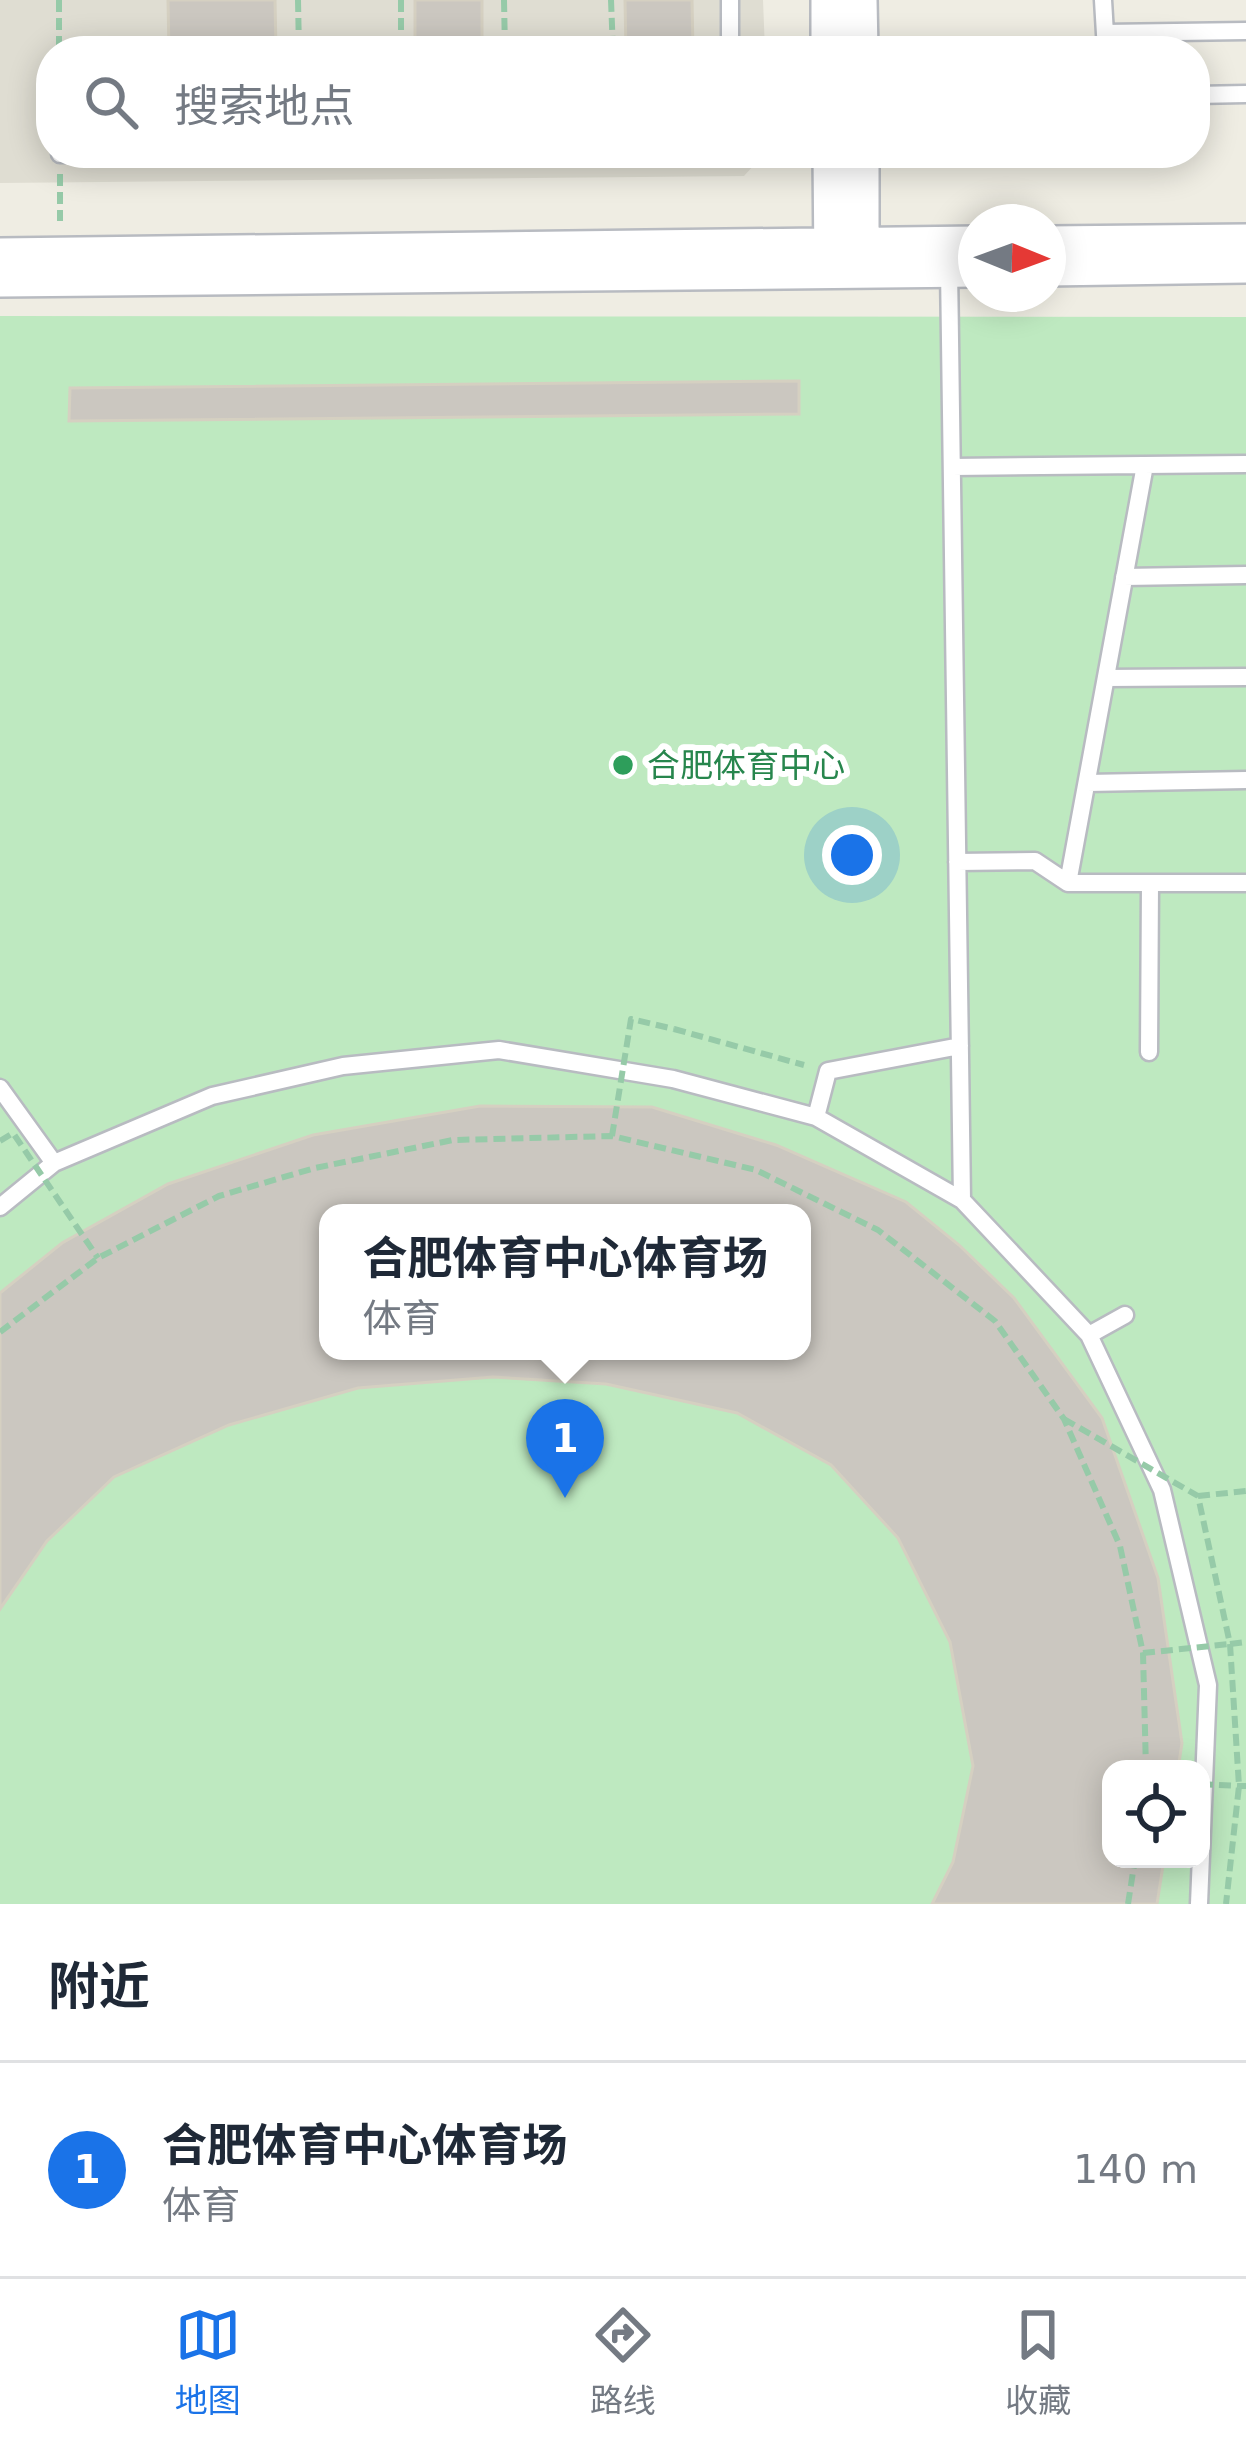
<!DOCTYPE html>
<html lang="zh">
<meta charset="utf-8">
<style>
:root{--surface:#fff;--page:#f6f6f7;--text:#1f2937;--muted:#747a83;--line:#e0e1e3;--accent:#1a73e8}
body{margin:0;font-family:"DejaVu Sans","Noto Sans SC",sans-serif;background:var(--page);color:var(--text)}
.controls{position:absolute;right:36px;bottom:36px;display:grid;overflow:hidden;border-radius:24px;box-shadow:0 6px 30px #0003}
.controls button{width:108px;height:108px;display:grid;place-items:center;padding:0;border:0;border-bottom:3px solid var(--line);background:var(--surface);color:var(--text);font:60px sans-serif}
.compass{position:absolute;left:958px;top:204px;width:108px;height:108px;border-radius:50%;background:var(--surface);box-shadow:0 6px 30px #0003;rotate:91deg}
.you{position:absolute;left:852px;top:855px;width:42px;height:42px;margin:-30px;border:9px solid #fff;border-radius:50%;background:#1a73e8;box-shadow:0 0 0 18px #1a73e833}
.badge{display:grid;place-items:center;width:78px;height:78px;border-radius:50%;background:var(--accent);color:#fff;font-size:39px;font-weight:700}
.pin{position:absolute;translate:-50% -99px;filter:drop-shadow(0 3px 6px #0008)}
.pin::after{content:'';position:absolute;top:63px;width:42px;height:36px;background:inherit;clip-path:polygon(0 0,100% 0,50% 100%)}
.popup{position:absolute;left:319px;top:1204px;width:492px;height:156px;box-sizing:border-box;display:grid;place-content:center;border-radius:24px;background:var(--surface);filter:drop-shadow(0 3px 9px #0005);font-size:39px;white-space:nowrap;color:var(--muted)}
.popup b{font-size:45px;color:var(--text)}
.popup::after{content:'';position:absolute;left:50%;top:100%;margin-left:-24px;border:24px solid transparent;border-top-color:var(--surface)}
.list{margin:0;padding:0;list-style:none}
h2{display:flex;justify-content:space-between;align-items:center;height:156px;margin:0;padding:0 48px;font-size:51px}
h2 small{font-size:39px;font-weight:400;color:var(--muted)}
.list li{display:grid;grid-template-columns:78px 1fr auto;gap:36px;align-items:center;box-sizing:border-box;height:216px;padding:0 48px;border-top:3px solid var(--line)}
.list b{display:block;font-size:45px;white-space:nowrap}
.list p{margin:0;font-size:39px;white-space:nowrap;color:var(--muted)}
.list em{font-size:39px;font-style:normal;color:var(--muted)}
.icon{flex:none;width:66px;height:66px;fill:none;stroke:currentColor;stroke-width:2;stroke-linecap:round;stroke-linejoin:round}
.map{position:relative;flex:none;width:1246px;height:1904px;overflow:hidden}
.search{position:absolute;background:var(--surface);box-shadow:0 6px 30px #0003;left:36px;right:36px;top:36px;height:132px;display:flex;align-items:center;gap:30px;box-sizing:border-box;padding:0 42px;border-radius:48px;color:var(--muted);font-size:45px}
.sheet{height:372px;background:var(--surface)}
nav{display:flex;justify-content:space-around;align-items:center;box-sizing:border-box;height:168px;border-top:3px solid var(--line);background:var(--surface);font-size:33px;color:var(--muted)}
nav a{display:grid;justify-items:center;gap:6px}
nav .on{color:var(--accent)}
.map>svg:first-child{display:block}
.education{fill:#dfddd2}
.green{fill:#bee9c0;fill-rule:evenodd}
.building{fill:#cbc7c0;stroke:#d5d0c1;stroke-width:3;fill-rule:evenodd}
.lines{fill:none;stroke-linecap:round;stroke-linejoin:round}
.lane-casing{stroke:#b8bbc1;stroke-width:21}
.street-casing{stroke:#b8bbc1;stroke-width:38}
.path{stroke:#96caa8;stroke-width:6;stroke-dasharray:12 6;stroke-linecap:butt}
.lane{stroke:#fff;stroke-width:16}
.street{stroke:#fff;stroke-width:33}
.path-bridge{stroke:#96caa8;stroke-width:6;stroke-dasharray:12 6;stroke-linecap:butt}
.leisure-dot{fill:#2e9e5b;stroke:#fff;stroke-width:4.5}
.labels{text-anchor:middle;stroke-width:12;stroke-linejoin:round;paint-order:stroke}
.leisure-label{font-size:33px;fill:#27864d;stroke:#fff;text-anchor:start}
</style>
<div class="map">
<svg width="1246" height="1904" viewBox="0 0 1246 1904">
<rect width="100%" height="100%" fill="#efede3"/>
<!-- education -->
<path class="education" d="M0 0H763L765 51H51V153H765L744 176 0 183Z"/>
<!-- green -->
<path class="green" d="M0 316 1246 317V1904H0ZM328 1213H802V1351H328ZM1111 1769H1201V1859H1111Z"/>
<!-- building -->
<path class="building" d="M168 0H275L276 51H169Z
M415 0H482V51H415Z
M625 0H692L693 51H626Z
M799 381V414L69 421 70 388Z
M480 1106 652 1107 776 1145 906 1202 959 1245 1014 1298 1102 1418 1158 1578 1182 1743 1178 1769H1111V1859H1164L1157 1904H932L953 1862 973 1766 950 1642 898 1538 831 1465 737 1413 606 1384 493 1377 358 1388 229 1425 114 1477 47 1541 0 1609V1293L62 1243 168 1184 313 1135ZM328 1213H802V1351H328Z"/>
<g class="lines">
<!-- lane casing -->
<g class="lane-casing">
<path id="lane" d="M730 0V51
M1103 0 1106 51
M1105 33 1246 31
M1195 95 1246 94
M60 154 276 153
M949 268 962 1200
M952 467 1246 464
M1124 577 1246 575
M1106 678 1246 677
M1087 783 1246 780
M957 862 1035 861 1068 883H1246
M1068 883 1145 465
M1149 1052 1150 884
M0 1088 54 1163
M816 1117 828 1071 960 1046
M0 1207 54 1163 212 1096 343 1066 499 1050 673 1079 816 1117 962 1200 1089 1335 1162 1490 1208 1685 1199 1904
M1089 1335 1125 1315"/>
</g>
<!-- street casing -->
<g class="street-casing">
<path id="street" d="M828 0V51
M860 0 861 51
M830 153 831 265
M862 153V264
M1048 243 1246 241
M0 255 976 243
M1048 269 1246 266
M0 280 976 270"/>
</g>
<!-- path -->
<path class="path" d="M59 0V51
M298 0 299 51
M401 0V51
M504 0 505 51
M611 0 613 51
M60 174V221
M674 1029 804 1065
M0 1332 98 1258 219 1196 315 1168 453 1140 612 1136 756 1170 878 1230 995 1321 1064 1419 1120 1546 1143 1653 1146 1769
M1198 1496 1246 1491
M1230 1644 1246 1642
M1239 1786H1246
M1128 1904 1135 1859"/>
<!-- lane -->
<use href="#lane" class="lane"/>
<!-- street -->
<use href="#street" class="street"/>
<!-- path-bridge -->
<path class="path-bridge" d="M612 1136 631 1019 674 1029
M0 1141 13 1133 98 1258
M1064 1419 1198 1496 1230 1644 1239 1786 1226 1904
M1143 1653 1230 1644
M1201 1784 1239 1786"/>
</g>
<!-- markers -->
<circle class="leisure-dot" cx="623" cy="765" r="12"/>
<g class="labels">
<!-- leisure labels -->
<g class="leisure-label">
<text x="647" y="777">合肥体育中心</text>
</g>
</g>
</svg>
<div class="controls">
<button><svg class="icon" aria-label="locate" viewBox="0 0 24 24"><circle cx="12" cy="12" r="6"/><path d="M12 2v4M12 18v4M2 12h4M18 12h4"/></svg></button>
</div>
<svg class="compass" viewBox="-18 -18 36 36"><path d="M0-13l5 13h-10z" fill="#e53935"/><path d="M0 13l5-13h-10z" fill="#747a83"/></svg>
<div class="you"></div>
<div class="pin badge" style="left:565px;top:1498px">1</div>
<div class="popup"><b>合肥体育中心体育场</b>体育</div>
<div class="search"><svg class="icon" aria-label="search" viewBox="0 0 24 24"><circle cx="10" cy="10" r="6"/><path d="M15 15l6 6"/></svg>搜索地点</div>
</div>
<section class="sheet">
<h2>附近<small></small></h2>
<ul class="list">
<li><span class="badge">1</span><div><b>合肥体育中心体育场</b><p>体育</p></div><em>140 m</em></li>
</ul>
</section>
<nav>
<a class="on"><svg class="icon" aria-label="map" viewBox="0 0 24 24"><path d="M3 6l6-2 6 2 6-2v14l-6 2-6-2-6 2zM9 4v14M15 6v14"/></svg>地图</a>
<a><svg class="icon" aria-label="directions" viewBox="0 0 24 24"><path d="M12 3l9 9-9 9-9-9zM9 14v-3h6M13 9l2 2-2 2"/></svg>路线</a>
<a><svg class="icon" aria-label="saved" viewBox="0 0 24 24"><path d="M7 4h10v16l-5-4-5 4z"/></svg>收藏</a>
</nav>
